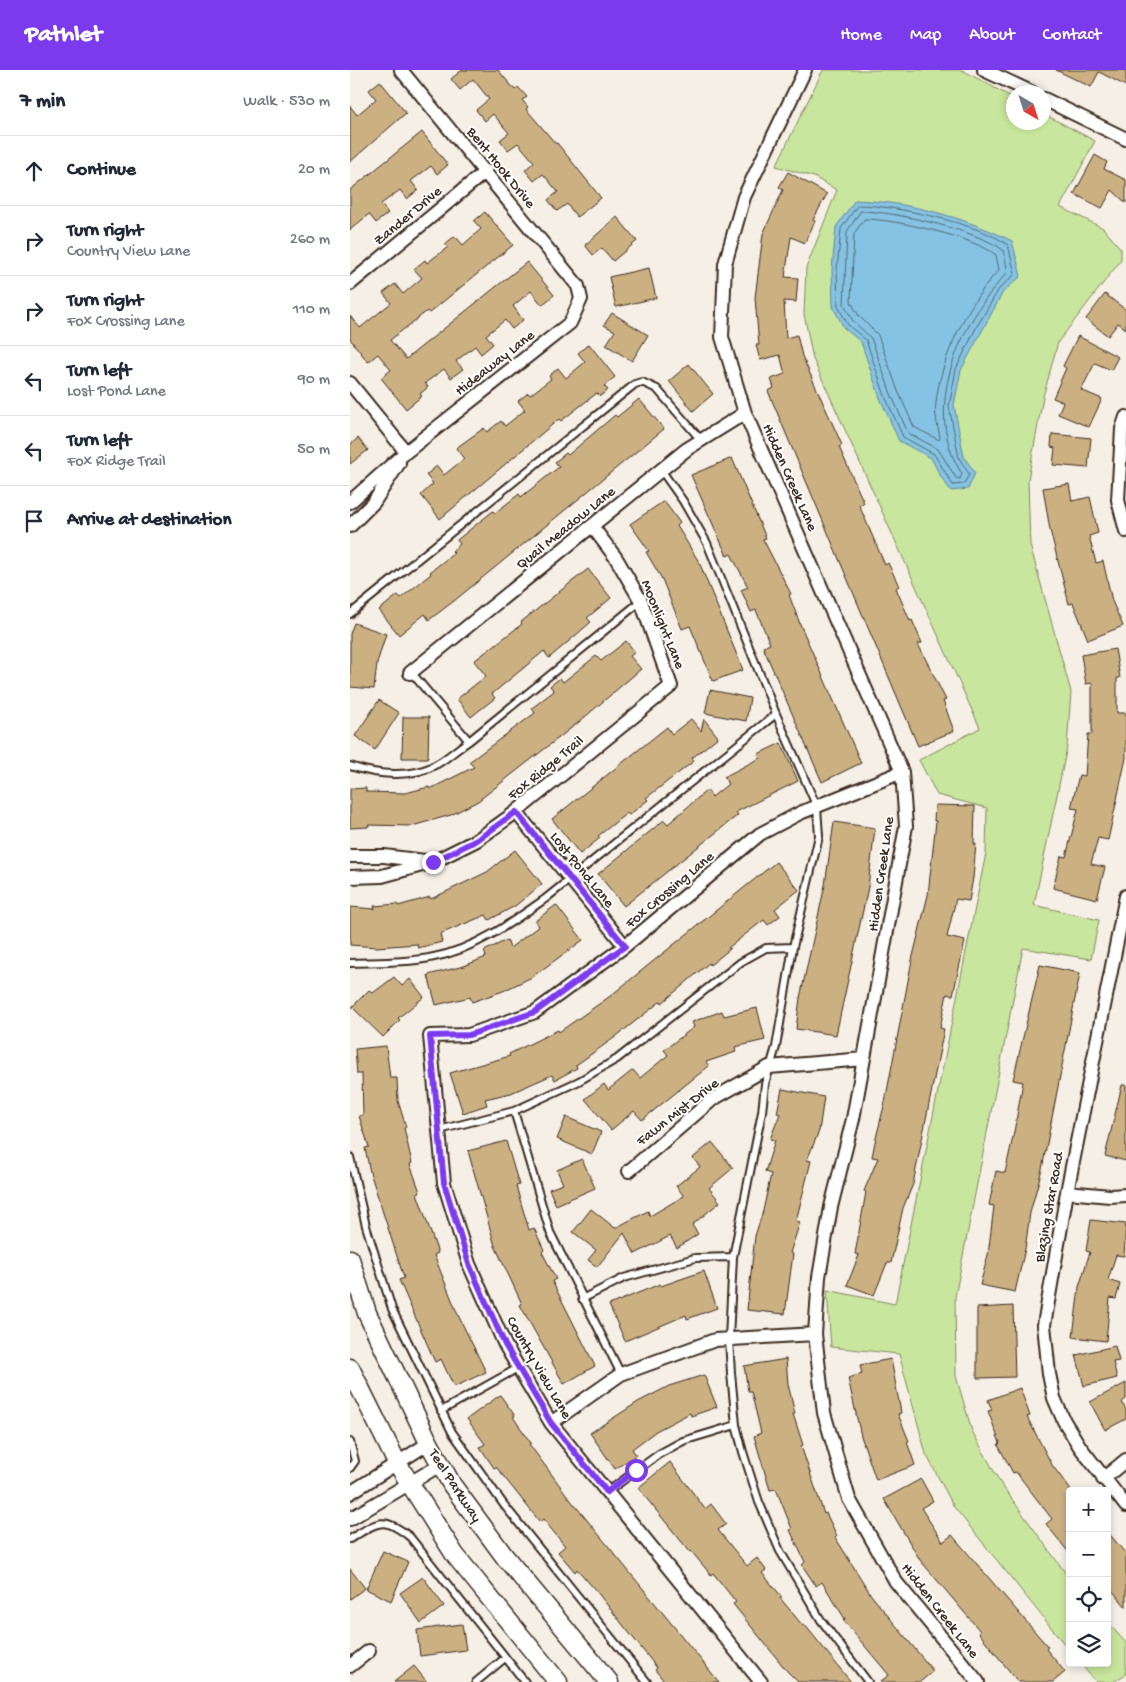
<!DOCTYPE html>
<meta charset="utf-8">
<style>
:root{--surface:#fff;--page:#f2f2f3;--text:#1f2937;--muted:#747a83;--line:#e0e1e3;--accent:#7c3aed}
body{margin:0;font-family:"Gochi Hand",sans-serif;background:var(--page);color:var(--text)}
.controls{position:absolute;right:15px;bottom:15px;display:grid;overflow:hidden;border-radius:5px;box-shadow:0 2px 8px #0003}
.controls button{width:45px;height:45px;display:grid;place-items:center;padding:0;border:0;border-bottom:1px solid var(--line);background:var(--surface);color:var(--text);font:25px sans-serif}
.compass{position:absolute;left:656px;top:15px;width:45px;height:45px;border-radius:50%;background:var(--surface);box-shadow:0 2px 8px #0003;rotate:141deg}
.stop{position:absolute;width:15px;height:15px;margin:-11px;border:4px solid #7c3aed;border-radius:50%;background:#fff}
.stop.end{background:#7c3aed;border-color:#fff;box-shadow:0 1px 5px #0008}
.list{margin:0;padding:0;list-style:none}
h2{display:flex;justify-content:space-between;align-items:center;height:65px;margin:0;padding:0 20px;font-size:21px}
h2 small{font-size:16px;font-weight:400;color:var(--muted)}
.list li{display:grid;grid-template-columns:32px 1fr auto;gap:15px;align-items:center;box-sizing:border-box;height:70px;padding:0 20px;border-top:1px solid var(--line)}
.list b{display:block;font-size:19px;white-space:nowrap}
.list p{margin:0;font-size:16px;white-space:nowrap;color:var(--muted)}
.list em{font-size:16px;font-style:normal;color:var(--muted)}
.icon{flex:none;width:28px;height:28px;fill:none;stroke:currentColor;stroke-width:2;stroke-linecap:round;stroke-linejoin:round}
.map{position:relative;flex:none;width:776px;height:1612px;overflow:hidden}
header{display:flex;align-items:center;gap:30px;box-sizing:border-box;height:70px;padding:0 25px;background:var(--accent);color:#fff}
header strong{font-size:24px}
nav{display:flex;gap:28px;margin-inline-start:auto;font-size:18px}
main{display:flex}
aside{flex:1;background:var(--surface)}
.map>svg:first-child{display:block}
.green{fill:#c8e69d;stroke:#82885e}
.water{fill:#84c3e4;stroke:#678695}
.lines{fill:none;stroke-linecap:round;stroke-linejoin:round}
.shore{stroke:#58676d;stroke-width:1}
.building{fill:#cbb182;stroke:#3b2a1e}
.service-casing{stroke:#3b2a1e;stroke-width:10}
.minor-casing{stroke:#3b2a1e;stroke-width:16}
.secondary-casing{stroke:#3b2a1e;stroke-width:21}
.service{stroke:#fff;stroke-width:6}
.minor{stroke:#fff;stroke-width:12}
.secondary{stroke:#fff;stroke-width:18}
.route{stroke:#7c3aed;stroke-width:6}
.labels{text-anchor:middle;stroke-width:4;stroke-linejoin:round;paint-order:stroke}
.street-label{font-size:15px;fill:#3b2a1e;stroke:#fff}
</style>
<header>
<strong>Pathlet</strong>
<nav><a>Home</a><a>Map</a><a>About</a><a>Contact</a></nav>
</header>
<main>
<aside>
<h2>7 min<small>Walk · 530 m</small></h2>
<ul class="list">
<li><svg class="icon" aria-label="ahead" viewBox="0 0 24 24"><path d="M12 20V5M6 11l6-6 6 6"/></svg><div><b>Continue</b></div><em>20 m</em></li>
<li><svg class="icon" aria-label="right" viewBox="0 0 24 24"><path d="M7 20v-9h11M14 6l5 5-5 5"/></svg><div><b>Turn right</b><p>Country View Lane</p></div><em>260 m</em></li>
<li><svg class="icon" aria-label="right" viewBox="0 0 24 24"><path d="M7 20v-9h11M14 6l5 5-5 5"/></svg><div><b>Turn right</b><p>Fox Crossing Lane</p></div><em>110 m</em></li>
<li><svg class="icon" aria-label="left" viewBox="0 0 24 24"><path d="M17 20v-9H6M10 6l-5 5 5 5"/></svg><div><b>Turn left</b><p>Lost Pond Lane</p></div><em>90 m</em></li>
<li><svg class="icon" aria-label="left" viewBox="0 0 24 24"><path d="M17 20v-9H6M10 6l-5 5 5 5"/></svg><div><b>Turn left</b><p>Fox Ridge Trail</p></div><em>50 m</em></li>
<li><svg class="icon" aria-label="arrive" viewBox="0 0 24 24"><path d="M6 21V4h12l-3 4 3 4H6"/></svg><div><b>Arrive at destination</b></div></li>
</ul>
</aside>
<div class="map">
<svg width="776" height="1612" viewBox="0 0 776 1612">
<rect width="100%" height="100%" fill="#f5efe6"/>
<filter id="ink" filterUnits="userSpaceOnUse"><feTurbulence type="fractalNoise" baseFrequency=".02" numOctaves="2"/><feDisplacementMap in="SourceGraphic" scale="10" xChannelSelector="R" yChannelSelector="G"/><feConvolveMatrix kernelMatrix="1 2 1 2 8 2 1 2 1" color-interpolation-filters="sRGB"/></filter>
<g filter="url(#ink)">
<!-- green -->
<path class="green" d="M473 0H612L663 28 664 52H694V44L745 71 710 137 753 158 771 179V190L708 272 693 327 678 410 680 475 721 622 717 677 684 835 749 850 741 889 673 878 605 1227 606 1306 622 1361 651 1414 720 1509V1581L604 1437 576 1384 549 1284 481 1277 477 1220 545 1234 636 783 637 738 587 725 569 690 630 658 463 289 454 244 456 198 487 120 464 107 426 96Z
M757 1552 776 1573V1604L763 1612H746L730 1593H757Z"/>
<!-- water -->
<path class="water" d="M505 130C559 132 614 147 662 171L671 206 653 222 611 300 604 335 614 387 625 403 618 419 601 421 591 407 581 388 549 371 530 328 511 272 494 258 483 237 482 200 486 157Z"/>
<g class="lines">
<!-- shore -->
<path class="shore" d="M508 135C543 135 631 154 658 175L665 204 649 219 626 258 606 299 599 336 609 388 619 404 614 414 603 415 584 384 553 367 535 326 516 270 498 255 488 236 487 200 491 159Z
M511 141C543 141 629 161 653 180L658 202C610 253 570 338 612 404L610 409 606 408 588 379 558 363 541 324 521 268 503 251 494 234 497 162Z
M515 149C544 149 624 167 646 185L649 200C619 231 590 289 586 333 584 344 588 357 590 367L589 370 564 357 548 321 528 265 509 246 501 232 504 164Z"/>
</g>
<!-- building -->
<path class="building" d="M112 0H148L165 20 168 17 177 27 172 30 178 37 176 39 206 74 207 73 251 128 227 147 217 134 207 141 198 130 208 122 193 104 184 111 175 100 184 92 168 73 158 80 150 70 159 63 143 44 135 51 126 40 139 29 123 9 110 20 101 9Z
M706 0H776V16L749 2 741 17Z
M30 11 56 43 0 92V36L7 45 26 29 19 20Z
M72 62 98 95 87 104 81 96 61 111 68 120 57 129 50 120 31 134 38 143 26 153 19 144 0 160V120Z
M745 85 757 92 754 99 776 110V133L762 120 752 138 724 124Z
M438 102 477 124 463 150 465 151 455 173 441 167 435 207 448 208 446 232 434 231 436 268 447 265 452 286 492 375 489 377 514 433 509 435 535 495 538 493 549 516 546 518 560 551 562 550 572 573 568 574 596 630 593 631 604 661 568 676 418 321 424 318 421 309 435 304 430 285 410 290 406 275H409L405 228 413 164 433 120 429 117Z
M135 142 163 175 79 243 77 241 40 270 56 289 177 192 204 225 192 235 181 221 163 236 173 250 162 259 155 250 136 265 143 274 131 284 125 276 106 291 113 299 101 308 94 299 75 313 78 317 70 324 72 326 56 339 31 308 41 300 28 284 18 292 0 269V246L10 258 41 233 33 223 45 214 53 224 72 208 64 199 75 190 77 193 98 177 95 174 105 166 113 175 131 159 124 151Z
M267 147 287 171 263 191 252 178 243 185 235 175Z
M299 198 306 228 266 237 259 207Z
M755 224 776 240V259L768 253 758 266 736 249Z
M262 243 298 265 282 291 256 275 265 261 254 255Z
M728 266 768 287 761 300 745 293 731 320 752 329 739 357 708 344 713 332 703 328 716 298 713 296Z
M239 274 265 307 254 316 258 320 250 326 247 323 211 351 209 349 90 449 71 425 83 414 76 405 87 396 94 405 114 389 106 378 134 358 137 362 151 351 155 356 175 340 168 331 178 323 180 325 201 309 199 306 208 298 216 308 235 292 228 283Z
M339 294 363 324 343 341 319 311Z
M289 329 314 359 104 531 79 550 75 544 49 565 29 540 48 525 51 528 81 504 80 502 104 483 102 481 110 474 107 470 143 441 145 443 169 424 171 427 209 397 205 392 216 383 218 385 265 345 267 347Z
M702 364 741 368 738 398 703 395 705 378 701 377Z
M8 368 18 380 0 394V375Z
M382 388 416 468 413 469 441 524 439 525 450 554 511 693 472 712 413 577 420 574 406 540 401 542 391 520 398 517 381 484 377 486 341 405Z
M719 414 722 431 740 427 748 463 739 466 746 493 753 491 762 531 773 556 738 570 723 533 719 534 700 460 693 418Z
M314 431 330 453 327 456 349 492 393 600 363 611 340 556 332 559 312 509 296 482 299 481 280 454Z
M238 499 261 528 237 548 241 552 218 572 199 588 194 581 142 624 145 628 121 647 107 629 136 606 124 591 172 554 171 552Z
M4 553 36 564 27 593 24 619 0 617V564Z
M276 571 285 582 280 586 291 599 229 652 128 731 101 745 62 756 18 755V757L0 758V719L16 718V722L55 723 79 717 80 719 124 697 119 692 185 643 182 638 204 621 200 616 210 608 213 612 246 586 251 591Z
M765 579 770 608H767V643H776V688L758 770 748 768 741 794 755 797 747 829 703 818 711 786 716 787 728 739 721 738 729 705 735 706 738 664H742V613L736 614 731 585Z
M360 620 400 628 396 651 355 643Z
M29 630 49 643 25 680 5 666Z
M53 647H79L78 688H52Z
M341 649 351 661 354 649 368 667 342 688 344 691 296 728 298 730 279 745 277 743 248 766 250 768 230 784 202 749 317 657 322 664Z
M431 673 448 711 386 742 388 745 274 836 248 804 314 750 318 754 357 720 362 727 378 714 374 707 410 688 408 684Z
M585 735 625 736 624 774H626L623 808 619 831 606 829 597 867 615 871 603 925 597 924 590 958 594 959 563 1114 553 1138 541 1193H537L524 1225 497 1215 509 1185 505 1184 516 1122 514 1121 528 1088 522 1087 525 1072 535 1032 562 890 578 825 586 751H584Z
M484 752 525 758 518 817 486 965 446 959 450 928 475 815Z
M165 780 192 814 165 836 139 850 136 845 90 864 92 872 68 878 67 874 27 877 0 875V837L25 839 24 836 47 834 48 836 80 827 81 829 137 802Z
M426 792 449 820 425 839 430 846 418 855 414 850 406 856 378 878 380 879 360 895 359 893 312 933 311 931 264 968 226 995 227 998 205 1010 202 1005 161 1023 135 1029 137 1035 113 1043 100 1003 160 986 159 984 208 960 209 962 259 927Z
M206 835 233 870 182 907 153 921 122 932 120 927 86 935 78 905 114 896 136 887 134 881 157 870 160 878 189 856 185 851Z
M690 895 730 903 692 1099 680 1143 675 1179 665 1222 630 1215 638 1185 644 1136 639 1135 646 1101 655 1103 664 1062 673 1012 663 1010Z
M44 907 52 916 60 909 74 927 48 948 50 950 33 967 2 937 19 920 23 923Z
M407 938 415 970 385 977 386 982 356 992 359 996 292 1050 284 1041 261 1060 235 1029 254 1014 258 1020 283 1000 290 1008 318 985 314 980 344 957 342 952 372 941 374 946Z
M36 976 40 1008H47L48 1031 56 1057 54 1058 62 1093 60 1094 70 1122 67 1123 88 1183 84 1185 108 1245 136 1302 104 1317 91 1289 85 1292 49 1210 54 1208 20 1102 15 1078 19 1077 9 1046 13 1045 12 1004H7L5 979Z
M772 1015H776V1091L755 1086Z
M432 1019 474 1027 469 1061 457 1090 461 1091 446 1151 450 1152 440 1183 443 1184 435 1244 397 1240 405 1166 413 1141 421 1104 415 1102 425 1070 420 1069 430 1044 427 1043Z
M216 1047 251 1062 242 1084 207 1069Z
M156 1071 169 1115 166 1116 179 1160 184 1158 194 1180 192 1182 206 1209 202 1211 245 1296 214 1314 170 1235 172 1234 145 1176 118 1081Z
M362 1072 383 1098 359 1118 370 1132 342 1155 348 1164 327 1178 320 1166 285 1184 274 1163 247 1197 238 1190 246 1180 223 1162 241 1139 265 1158 298 1141 300 1146 334 1126 326 1116 350 1097 343 1088Z
M232 1089 245 1118 206 1135 199 1119 213 1114 207 1100Z
M741 1150 776 1154 774 1186 766 1185 758 1210 770 1214 766 1229 760 1228 756 1271 723 1267 729 1217 740 1182 736 1181Z
M354 1201 367 1238 337 1249 336 1245 275 1271 259 1235 310 1214 311 1216Z
M663 1236 665 1307 627 1308V1238Z
M765 1276 769 1291 763 1292 767 1308 734 1316 726 1285Z
M436 1289 438 1314 445 1344H443L453 1375 451 1376 474 1444 476 1443 487 1466 485 1467 521 1525 583 1601 570 1612H530L539 1605 493 1550 495 1549 472 1512 466 1516 452 1495 455 1492 440 1460 442 1459 426 1419 420 1420 404 1366 411 1363 401 1321H398L394 1296Z
M541 1289 551 1343 548 1344 559 1371 557 1372 565 1395 526 1410 511 1366 498 1308 512 1304 510 1295Z
M354 1305 367 1337 341 1346 340 1343 306 1361 282 1379 286 1385 265 1399 240 1363 288 1332 319 1316Z
M776 1313V1329L772 1332 776 1340V1349L755 1360 740 1332Z
M670 1318 680 1346 677 1347 702 1395 720 1419V1484L696 1454 702 1449 666 1402 663 1403 648 1375 650 1373 638 1341 642 1340 638 1330Z
M150 1325 165 1346 163 1347 181 1373 179 1374 219 1428 369 1612H315L305 1600 307 1598 247 1522 227 1499 225 1502 208 1482 215 1476 193 1449 190 1452 146 1397 144 1398 130 1377 135 1374 117 1349Z
M320 1392 355 1439 361 1434 376 1454 368 1460 397 1496 407 1488 416 1500 412 1503 432 1527 430 1528 453 1556 454 1554 501 1612H448L437 1601 383 1534 386 1532 363 1503 361 1505 341 1481 340 1482 288 1418Z
M571 1409 583 1431 571 1438 593 1472 602 1465 698 1577 696 1579 715 1602 703 1612H668L629 1563 630 1561 570 1490 534 1429Z
M757 1461 776 1484V1537L757 1514Z
M33 1481 58 1492 41 1531 16 1519Z
M0 1499 15 1518 0 1529Z
M73 1507 94 1536 71 1553 50 1523Z
M112 1554 116 1580 70 1586 67 1560Z
M64 1596 77 1612H44Z"/>
<g class="lines">
<!-- service casing -->
<g class="service-casing">
<path id="service" d="M311 400 333 431 357 473 426 644 467 737 469 766 443 877 426 977 415 1014 412 1042 383 1187 379 1269 381 1303 386 1355 393 1382 409 1432 430 1481 471 1550 518 1612
M0 544 285 314 292 312 307 319 351 370
M61 602 119 671 291 531
M0 696C27 705 62 709 87 694 98 688 108 678 119 671
M0 893C28 892 56 893 84 887 125 879 161 853 195 829L426 644
M164 1041 200 1162 271 1304
M89 1060 164 1041 229 1011 267 989 391 892 416 878 443 877
M0 1087 16 1156 42 1239 102 1362 154 1435 297 1612
M232 1229 274 1208 345 1188 383 1187
M91 1341 168 1298
M0 1372 5 1391 0 1398
M257 1422 309 1384 333 1371 386 1355
M0 1469C28 1452 33 1445 60 1467L175 1612
M126 1612 155 1588"/>
</g>
<!-- minor casing -->
<g class="minor-casing">
<path id="minor" d="M455 0 394 127 375 194 372 267 395 343 552 702 556 756 503 1049 481 1137 469 1207 465 1264 474 1343 499 1429 546 1512 628 1612
M634 0 681 22
M694 29 776 69
M0 214 136 101
M0 313 56 382
M776 347 772 359 768 430 776 461
M0 432 56 382 220 253 231 229 228 216 51 0
M0 456 24 432 49 393
M60 603 337 379 395 343
M166 742 275 876
M0 786H34L75 791
M0 807 32 806 83 792 127 770 166 742 321 616 291 531 266 488 242 456
M776 826 717 1122 694 1255 699 1304 704 1328 714 1351 730 1377 776 1436
M279 1101 363 1029 419 997 514 989
M717 1122 760 1126 776 1125
M201 1353 271 1304 365 1270 465 1264
M753 1409 776 1390
M0 1423 79 1373
M0 1449 90 1395
M0 1596 19 1581
M411 1612 201 1353 155 1275 119 1194 94 1113 80 966 119 965 185 942 275 876 410 764 450 743 552 702"/>
</g>
<!-- secondary casing -->
<g class="secondary-casing">
<path id="secondary" d="M0 1189 17 1243 79 1373 102 1415 155 1487 259 1612
M0 1298 47 1393 105 1485 208 1612"/>
</g>
<!-- service -->
<use href="#service" class="service"/>
<!-- minor -->
<use href="#minor" class="minor"/>
<!-- secondary -->
<use href="#secondary" class="secondary"/>
</g>
</g>
<g class="lines" filter="url(#ink)">
<!-- route -->
<path class="route" d="M83 792 127 770 166 742 275 876 185 942 119 965 80 966 94 1113 119 1194 155 1275 201 1353 257 1422 286 1400"/>
</g>
<g class="labels">
<!-- street labels -->
<g class="street-label">
<text transform="translate(152 97) rotate(51)" y="5">Bent Hook Drive</text>
<text transform="translate(57 145) rotate(-40)" y="5">Zander Drive</text>
<text transform="translate(144 292) rotate(-38)" y="5">Hideaway Lane</text>
<text transform="translate(441 407) rotate(66)" y="5">Hidden Creek Lane</text>
<text transform="translate(215 457) rotate(-39)" y="5">Quail Meadow Lane</text>
<text transform="translate(314 554) rotate(68)" y="5">Moonlight Lane</text>
<text transform="translate(195 697) rotate(-39)" y="5">Fox Ridge Trail</text>
<text transform="translate(233 799) rotate(51)" y="5">Lost Pond Lane</text>
<text transform="translate(530 804) rotate(-82)" y="5">Hidden Creek Lane</text>
<text transform="translate(319 819) rotate(-40)" y="5">Fox Crossing Lane</text>
<text transform="translate(327 1041) rotate(-38)" y="5">Fawn Mist Drive</text>
<text transform="translate(698 1137) rotate(-80)" y="5">Blazing Star Road</text>
<text transform="translate(190 1297) rotate(60)" y="5">Country View Lane</text>
<text transform="translate(106 1415) rotate(57)" y="5">Teel Parkway</text>
<text transform="translate(591 1540) rotate(52)" y="5">Hidden Creek Lane</text>
</g>
</g>
</svg>
<div class="controls">
<button>+</button>
<button>−</button>
<button><svg class="icon" aria-label="locate" viewBox="0 0 24 24"><circle cx="12" cy="12" r="6"/><path d="M12 2v4M12 18v4M2 12h4M18 12h4"/></svg></button>
<button><svg class="icon" aria-label="layers" viewBox="0 0 24 24"><path d="M12 4l9 5-9 5-9-5zM3 14l9 5 9-5"/></svg></button>
</div>
<svg class="compass" viewBox="-18 -18 36 36"><path d="M0-13l5 13h-10z" fill="#e53935"/><path d="M0 13l5-13h-10z" fill="#747a83"/></svg>
<div class="stop" style="left:286px;top:1400px"></div>
<div class="stop end" style="left:83px;top:792px"></div>
</div>
</main>
